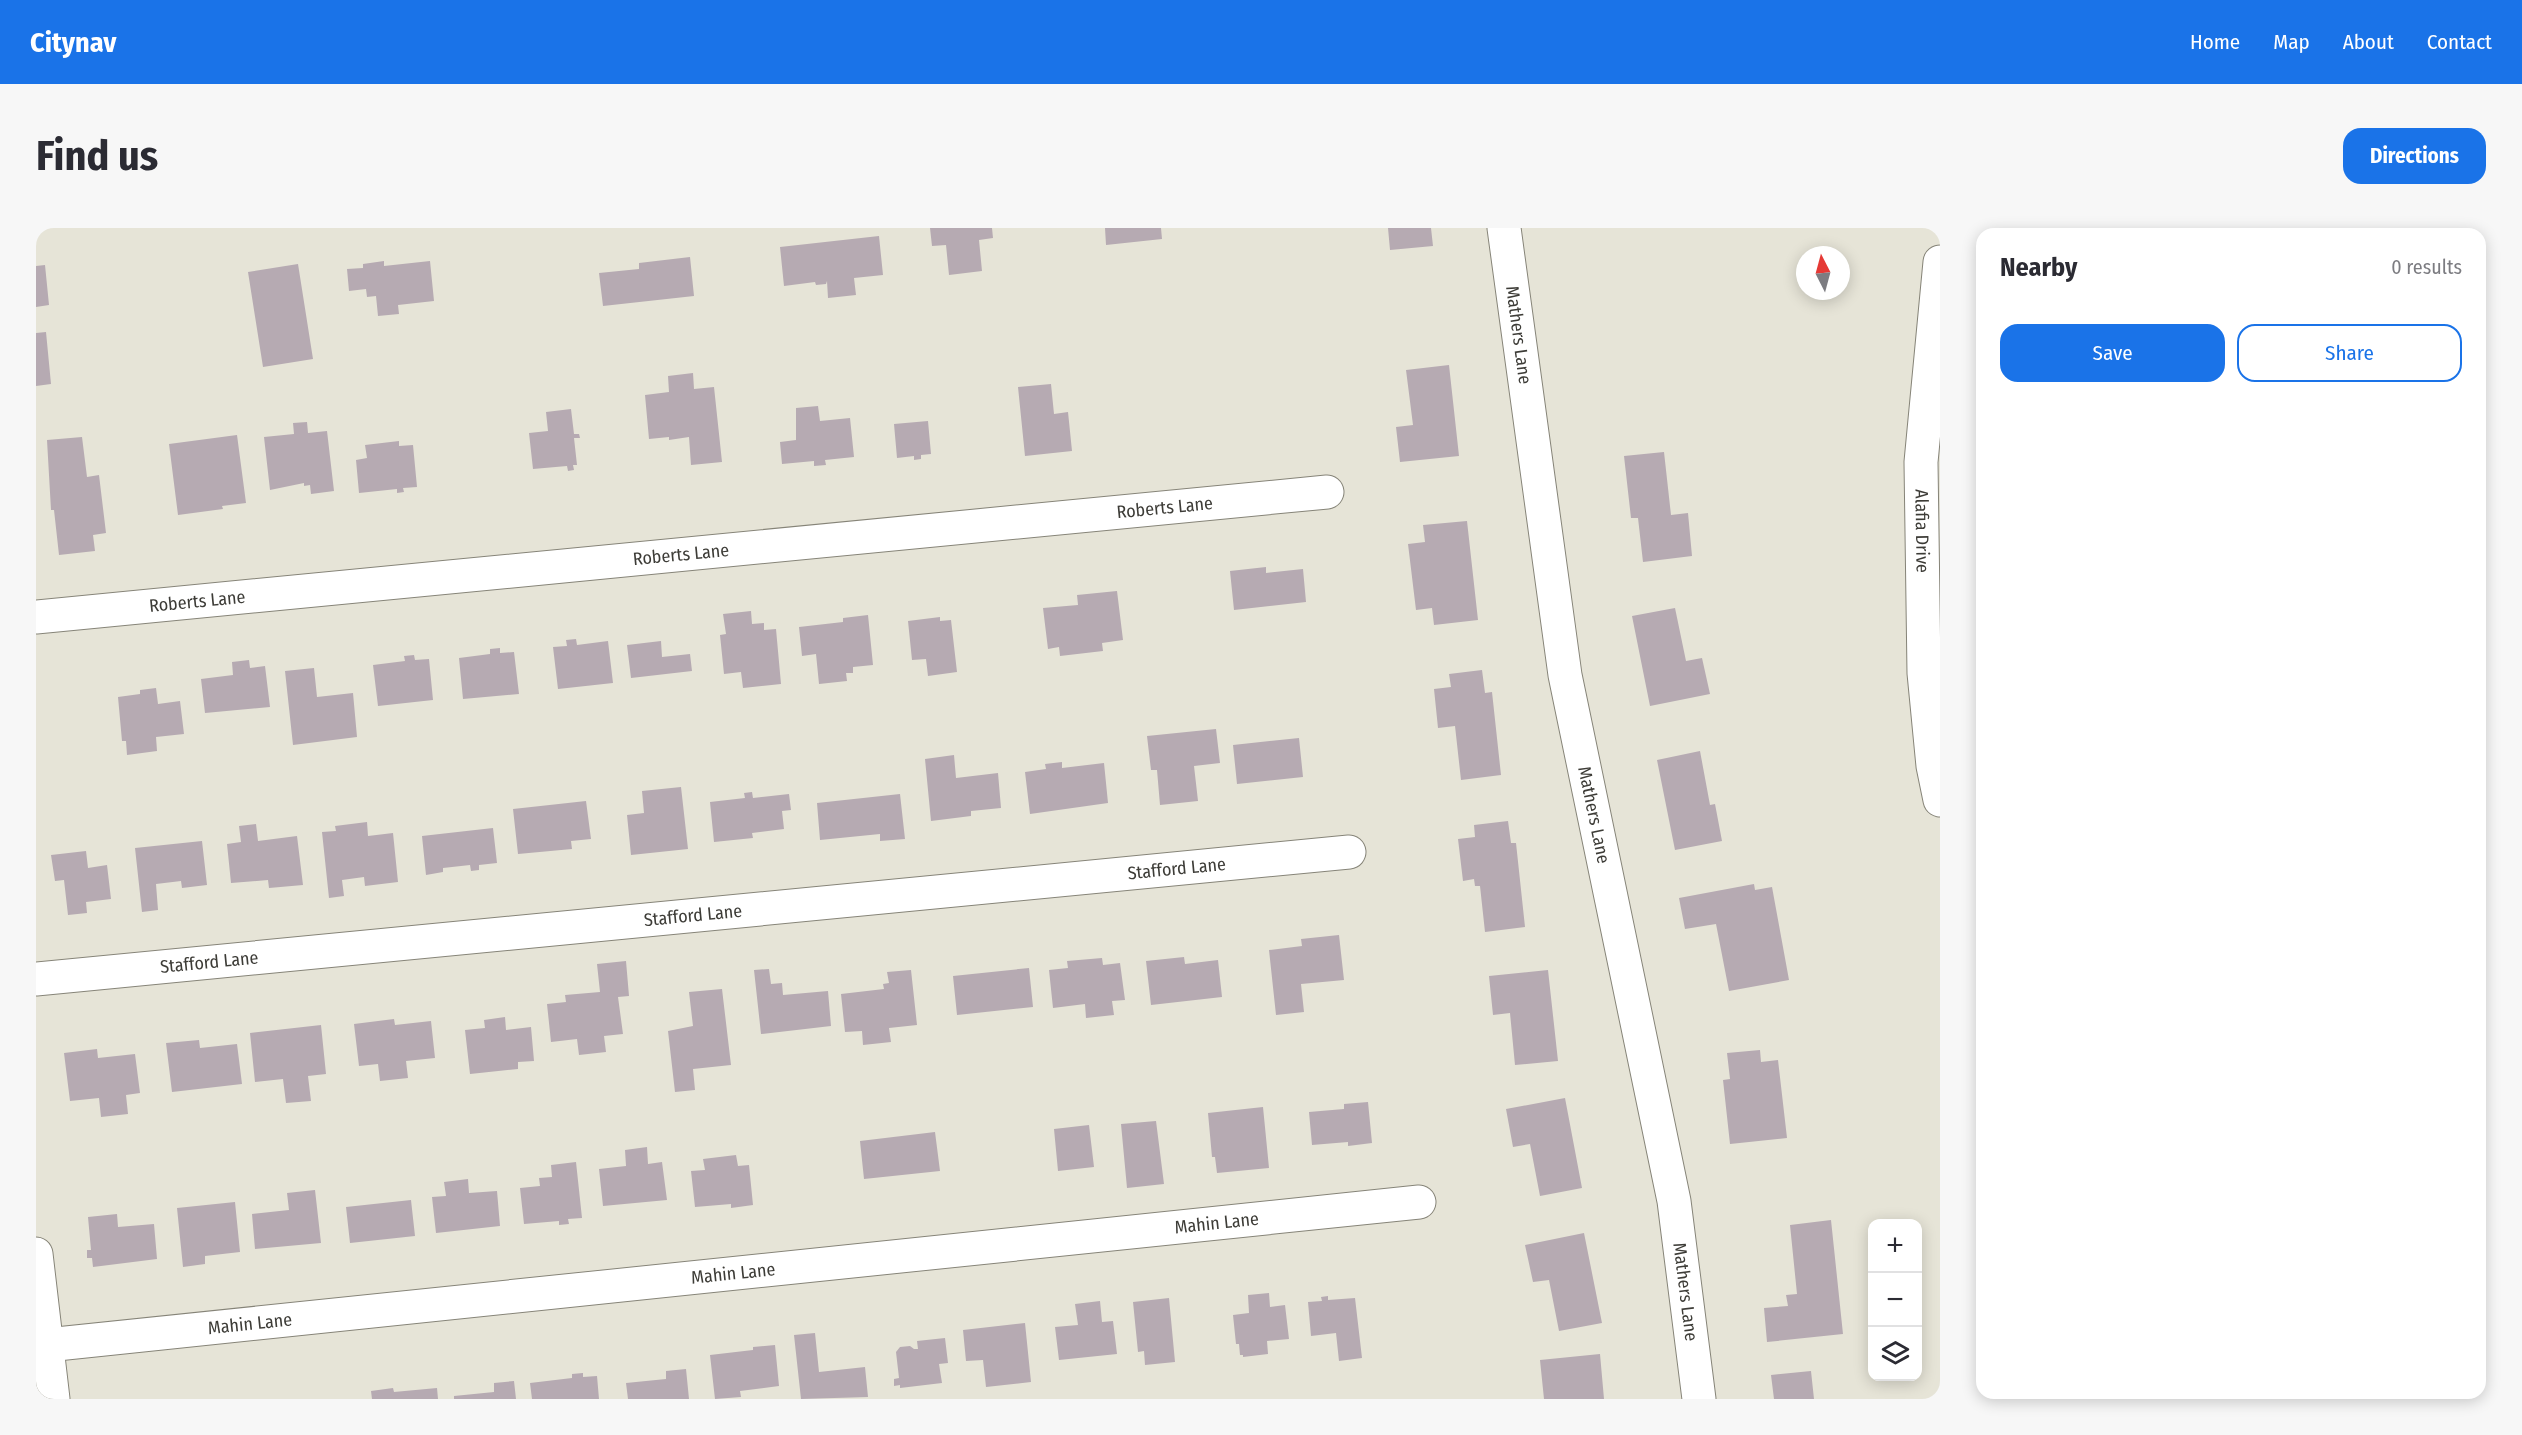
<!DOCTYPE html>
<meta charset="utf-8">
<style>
:root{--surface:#fff;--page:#f7f7f7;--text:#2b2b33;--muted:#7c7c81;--line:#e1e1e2;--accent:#1a73e8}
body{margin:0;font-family:"Fira Sans Condensed",sans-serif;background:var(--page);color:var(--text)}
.controls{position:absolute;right:18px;bottom:18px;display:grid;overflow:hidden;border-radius:12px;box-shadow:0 3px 15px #0003}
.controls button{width:54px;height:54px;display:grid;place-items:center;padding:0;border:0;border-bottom:2px solid var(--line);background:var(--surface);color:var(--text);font:30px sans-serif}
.compass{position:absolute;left:1760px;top:18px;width:54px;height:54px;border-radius:50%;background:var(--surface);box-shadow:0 3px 15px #0003;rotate:354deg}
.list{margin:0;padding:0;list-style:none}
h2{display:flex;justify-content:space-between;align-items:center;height:78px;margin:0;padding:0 24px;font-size:26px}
h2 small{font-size:20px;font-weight:400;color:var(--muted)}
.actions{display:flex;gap:12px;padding:18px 24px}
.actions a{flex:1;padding:14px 0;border:2px solid var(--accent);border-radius:18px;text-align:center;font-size:21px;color:var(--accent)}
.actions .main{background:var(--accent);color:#fff}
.icon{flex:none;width:33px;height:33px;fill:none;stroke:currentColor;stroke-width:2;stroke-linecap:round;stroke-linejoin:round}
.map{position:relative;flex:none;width:1904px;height:1171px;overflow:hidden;border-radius:18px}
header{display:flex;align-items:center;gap:36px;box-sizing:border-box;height:84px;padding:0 30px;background:var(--accent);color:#fff}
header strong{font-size:28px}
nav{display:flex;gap:33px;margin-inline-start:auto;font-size:21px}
.intro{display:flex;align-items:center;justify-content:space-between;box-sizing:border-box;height:144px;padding:0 36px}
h1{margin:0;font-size:42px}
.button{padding:15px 27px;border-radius:18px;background:var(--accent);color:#fff;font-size:21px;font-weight:700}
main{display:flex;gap:36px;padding:0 36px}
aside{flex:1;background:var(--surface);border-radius:18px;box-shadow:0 3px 15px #0003}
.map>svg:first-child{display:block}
.building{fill:#b6aab2}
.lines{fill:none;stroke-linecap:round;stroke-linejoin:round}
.minor-casing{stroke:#868478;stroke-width:35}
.minor{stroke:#fff;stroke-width:33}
.labels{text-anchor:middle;stroke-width:6;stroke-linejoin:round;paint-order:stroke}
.street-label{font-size:18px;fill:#3d3c37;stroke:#e6e4d7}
</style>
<header>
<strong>Citynav</strong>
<nav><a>Home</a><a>Map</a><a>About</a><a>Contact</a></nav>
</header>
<div class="intro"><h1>Find us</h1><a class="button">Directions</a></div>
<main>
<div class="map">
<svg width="1904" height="1171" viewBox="0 0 1904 1171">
<rect width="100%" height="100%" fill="#e6e4d7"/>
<!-- building -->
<path class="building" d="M894 0H956L957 10 943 12 946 43 913 47 910 17 896 18Z
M1069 0H1125L1126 11 1070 17Z
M1352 0H1395L1397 18 1354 22Z
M843 8 847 47 818 50 820 67 792 70 791 53 790 56 780 57 779 54 748 58 744 19Z
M654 29 658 68 567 78 563 45 603 41V35Z
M348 33V38L394 33 398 73 362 77 363 86 342 88 340 68 331 69 330 61 313 63 311 41 327 40V36Z
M262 36 277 131 227 139 212 44Z
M9 37 13 77 0 79V38Z
M10 104 15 156 0 158V105Z
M1413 137 1423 228 1364 234 1360 199 1377 197 1370 142Z
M657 145 658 161 678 159 686 234 655 237 653 209 633 212V209L613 211 609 167 633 164 632 148Z
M1015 156 1018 186 1032 184 1036 223 989 228 982 159Z
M782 178 784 193 814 190 818 229 789 232 790 237 778 238V233L746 236 744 214 760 212V180Z
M535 181 538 206H543L544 210H538L541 237H537L538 242 532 243 531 238 497 241 493 205 512 203 510 184Z
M892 193 895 226 885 227V231L878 232V228L861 230 858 196Z
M271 194 272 205 291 203 298 263 275 266 274 257 268 258V255L234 262 228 209 258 206 257 195Z
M201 207 210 275 186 278 187 281 142 287 133 216Z
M46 209 51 249 63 247 70 305 57 307 59 323 23 327 18 282H15L11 212Z
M363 213V218L377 217 381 259 367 260 368 264 361 265V261L323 265 320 232 331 230 329 217Z
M1628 224 1635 287 1652 285 1656 328 1607 334 1602 290H1595L1588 228Z
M1431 293 1442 392 1398 397 1396 380 1380 382 1372 316 1389 314 1387 297Z
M1230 339V345L1267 341 1270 374 1198 382 1194 343Z
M1081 363 1087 412 1066 415 1067 423 1024 428 1023 419 1012 421 1007 380 1042 377 1041 367Z
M1639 380 1650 433 1666 430 1674 466 1614 478 1596 388Z
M715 383 716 396 728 395V402L740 401 745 456 707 460 705 444 688 446 684 407 690 406 687 386Z
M832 387 837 437 817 439V445H810L811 453 783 456 780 426 766 428 763 399 807 394V390Z
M904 389V393L915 392 921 444 892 448 890 431 876 432 872 393Z
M540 411 541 417 572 413 577 455 522 461 517 419 531 418 530 412Z
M625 413 626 429 654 426 656 443 595 450 591 417Z
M464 420V425L478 424 483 466 427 471 423 430 454 426V421Z
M378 427 379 432 393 431 397 472 342 478 337 437 369 433 368 428Z
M213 432 214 440 229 438 234 479 169 485 165 451 197 447 196 434Z
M278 440 281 469 317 465 321 509 257 517 249 443Z
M1446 442 1449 465 1456 464 1465 547 1425 552 1419 498 1402 500 1398 461 1415 459 1413 446Z
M120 460 122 476 144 473 148 506 120 509 121 523 91 527 90 513H86L82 469 104 466V462Z
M1180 501 1184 535 1158 538 1162 573 1124 577 1121 542H1115L1111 508Z
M1263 510 1267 549 1201 556 1197 517Z
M1664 523 1674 577 1679 576 1686 613 1639 622 1621 532Z
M918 527 920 550 962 545 965 580 935 583V588L895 593 889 531Z
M1026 534V540L1068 535 1072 575 994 586 989 544 1010 541 1009 536Z
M645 559 652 621 595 627 591 587 608 585 606 563Z
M716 564 717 570 753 566 755 582 746 583 748 601 716 605 717 610 678 614 674 574 709 570 708 565Z
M864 566 869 611 844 613V606L784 612 781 575Z
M550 573 555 611 535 613 536 621 482 626 477 581Z
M1472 593 1475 615H1480L1489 699 1449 704 1444 658H1439L1438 651 1427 653 1422 611 1439 609 1438 597Z
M331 594 332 608 357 605 362 654 329 658 328 649 306 652 308 668 293 670 286 604 300 603 299 598Z
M220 596 222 613 261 608 267 657 233 660 232 652 195 655 191 616 205 614 203 598Z
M457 600 461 635 443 637V642L435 643 434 637 407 640V644L390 647 386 608Z
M166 613 171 657 146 660 145 653 120 656 122 682 106 684 99 620Z
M50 623 52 640 71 637 75 671 50 674 51 685 32 687 28 652 19 653 15 627Z
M1718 656 1719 662 1736 659 1753 752 1693 763 1680 696 1649 701 1643 670Z
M1303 707 1308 752 1265 756 1268 784 1240 787 1233 722 1266 718 1265 711Z
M1148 729 1149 736 1182 732 1186 769 1115 777 1110 733Z
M1066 730 1067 737 1084 735 1089 772 1076 773 1078 787 1050 790 1049 776 1017 780 1013 742 1032 740 1031 733Z
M590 733 593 768 582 769 587 806 568 808 570 824 543 827 541 811 515 814 511 776 530 774 529 767 564 764 561 736Z
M993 740 997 779 921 787 917 748Z
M733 741 735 756 746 755 747 767 792 763 795 798 725 806 718 742Z
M875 742 881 797 853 800 855 814 827 817 826 803 809 804 805 766 848 761 847 756 853 755 851 744Z
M1512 742 1522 833 1479 837 1474 785 1457 787 1453 748Z
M686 761 695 837 657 841 659 862 639 864 632 803 657 798 653 764Z
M469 789 470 802 495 799 498 833 482 834V841L434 846 429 802 449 800 448 792Z
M358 791 359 797 395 793 399 830 370 833 372 850 344 853 342 836 323 838 318 796Z
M285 797 290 846 272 848 275 873 250 875 247 851 219 854 214 805Z
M163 812 164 820 201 816 206 856 136 864 130 815Z
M61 821 62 830 99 826 104 865 90 867 92 886 65 889 63 870 34 873 28 825Z
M1724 822 1725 834 1742 832 1751 910 1694 916 1687 852 1694 851 1691 825Z
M1529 870 1546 960 1504 968 1494 916 1477 919 1470 881Z
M1332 874 1336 915 1312 918V914L1276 917 1273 884 1308 881V876Z
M1227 879 1233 940 1181 945 1179 929H1176L1172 885Z
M1120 893 1128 956 1091 960 1085 896Z
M1053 897 1058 939 1022 943 1018 901Z
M899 904 904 943 828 951 824 913Z
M611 919 612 936 626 934 631 972 567 978 563 941 590 938 589 922Z
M700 927 702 938 713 937 717 977 695 980V976L659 979 655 943 669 942 667 931Z
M540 934 546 990 532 991 533 996 523 997V993L488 996 484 960 504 958 503 950 516 949 515 937Z
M432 951 433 965 461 963 464 998 400 1005 396 969 410 968 408 954Z
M279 962 285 1015 219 1021 216 986 253 982 251 965Z
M375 972 379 1008 314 1015 310 979Z
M199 974 204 1024 169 1028V1036L147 1039 141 980Z
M81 986 82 999 118 996 121 1031 57 1039 56 1030H51V1022H55L52 989Z
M1795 992 1807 1106 1731 1114 1728 1080 1752 1078 1750 1067 1761 1066 1754 997Z
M1548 1005 1566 1095 1523 1103 1513 1052 1497 1054 1489 1017Z
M1233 1065 1234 1079 1249 1077 1253 1111 1231 1113 1232 1126 1207 1129V1127H1204L1203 1116H1200L1197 1087 1213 1085 1212 1067Z
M1292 1068V1072L1319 1070 1326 1130 1303 1133 1300 1105 1275 1108 1272 1074 1286 1073 1285 1069Z
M1133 1070 1139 1134 1109 1137 1108 1123 1102 1124 1097 1074Z
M1064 1073 1066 1094 1077 1093 1081 1126 1023 1132 1019 1099 1042 1097 1039 1076Z
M989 1095 995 1154 950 1159 947 1132 930 1133 927 1102Z
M779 1105 783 1144 829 1139 832 1169 765 1171 758 1107Z
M909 1110 912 1135 903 1136 906 1155 864 1160V1157L858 1158V1151L863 1150 860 1124 864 1119 874 1118 878 1121H882L881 1113Z
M739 1117 743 1158 704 1163 705 1169 679 1171 674 1127 717 1122V1119Z
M1564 1126 1568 1171H1508L1504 1132Z
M650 1141 653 1171H592L590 1155 630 1151V1143Z
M1775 1143 1778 1171H1738L1735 1147Z
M547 1145V1149L561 1148 563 1171H496L494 1155 536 1150V1146Z
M478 1153 480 1171H418V1168L458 1164V1155Z
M357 1160 358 1164 401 1160 402 1171H336L335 1163Z"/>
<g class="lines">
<!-- minor casing -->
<g class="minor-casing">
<g id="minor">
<path id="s1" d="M1468 0 1529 447 1638 973 1663 1171"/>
<path id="s2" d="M1904 34 1885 234 1888 445 1897 538 1904 572"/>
<path id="s3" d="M0 389 1291 264"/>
<path id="s4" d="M0 751 1313 624"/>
<path d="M0 1026 17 1171"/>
<path id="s5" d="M11 1117 1383 974"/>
</g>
</g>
<!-- minor -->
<use href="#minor" class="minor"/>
</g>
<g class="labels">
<!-- street labels -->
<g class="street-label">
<text dy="6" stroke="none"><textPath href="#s1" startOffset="108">Mathers Lane</textPath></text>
<text dy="6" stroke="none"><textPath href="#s3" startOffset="1134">Roberts Lane</textPath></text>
<text dy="6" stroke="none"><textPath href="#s2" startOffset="270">Alafia Drive</textPath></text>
<text dy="6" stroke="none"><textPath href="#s3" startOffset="648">Roberts Lane</textPath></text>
<text dy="6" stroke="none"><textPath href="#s3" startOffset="162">Roberts Lane</textPath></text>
<text dy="6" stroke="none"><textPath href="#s1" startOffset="594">Mathers Lane</textPath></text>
<text dy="6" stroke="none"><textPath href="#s4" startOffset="1146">Stafford Lane</textPath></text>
<text dy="6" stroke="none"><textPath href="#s4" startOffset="660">Stafford Lane</textPath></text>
<text dy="6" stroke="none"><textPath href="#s4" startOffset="174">Stafford Lane</textPath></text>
<text dy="6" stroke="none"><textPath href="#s5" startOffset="1176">Mahin Lane</textPath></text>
<text dy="6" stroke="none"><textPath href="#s5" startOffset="690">Mahin Lane</textPath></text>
<text dy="6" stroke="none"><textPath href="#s1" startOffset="1080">Mathers Lane</textPath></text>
<text dy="6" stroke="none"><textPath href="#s5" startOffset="204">Mahin Lane</textPath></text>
</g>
</g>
</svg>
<div class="controls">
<button>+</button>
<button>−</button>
<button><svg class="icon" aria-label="layers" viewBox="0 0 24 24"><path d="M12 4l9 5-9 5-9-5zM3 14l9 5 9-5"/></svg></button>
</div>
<svg class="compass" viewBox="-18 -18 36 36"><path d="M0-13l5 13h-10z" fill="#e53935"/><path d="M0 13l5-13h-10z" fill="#7c7c81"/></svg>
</div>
<aside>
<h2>Nearby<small>0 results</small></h2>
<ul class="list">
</ul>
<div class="actions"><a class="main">Save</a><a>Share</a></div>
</aside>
</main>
